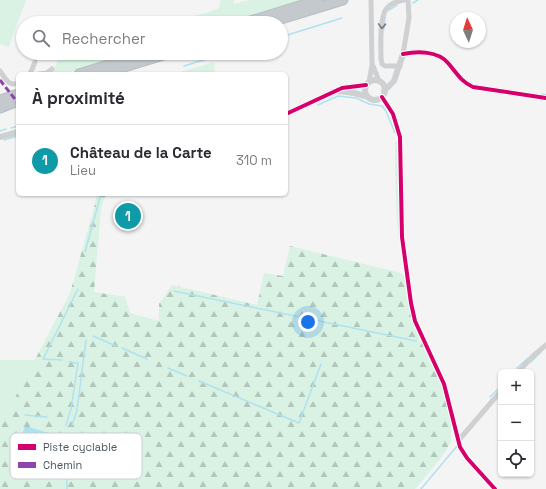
<!DOCTYPE html>
<html lang="fr">
<meta charset="utf-8">
<style>
:root{--surface:#fff;--page:#f2f2f3;--text:#2b2b33;--muted:#7c7c81;--line:#e1e1e2;--accent:#db2777}
body{margin:0;font-family:"Space Grotesk",sans-serif;background:var(--page);color:var(--text)}
.controls{position:absolute;right:12px;bottom:12px;display:grid;overflow:hidden;border-radius:6px;box-shadow:0 1px 3px #0004}
.controls button{width:36px;height:36px;display:grid;place-items:center;padding:0;border:0;border-bottom:1px solid var(--line);background:var(--surface);color:var(--text);font:20px sans-serif}
.compass{position:absolute;left:450px;top:12px;width:36px;height:36px;border-radius:50%;background:var(--surface);box-shadow:0 1px 3px #0004;rotate:356deg}
.you{position:absolute;left:308px;top:322px;width:14px;height:14px;margin:-10px;border:3px solid #fff;border-radius:50%;background:#1a73e8;box-shadow:0 0 0 6px #1a73e833}
.badge{display:grid;place-items:center;width:26px;height:26px;border-radius:50%;background:var(--accent);color:#fff;font-size:13px;font-weight:700}
.pin{position:absolute;translate:-50% -50%;border:2px solid #fff;box-shadow:0 1px 4px #0006}
.list{margin:0;padding:0;list-style:none}
h2{display:flex;justify-content:space-between;align-items:center;height:52px;margin:0;padding:0 16px;font-size:17px}
h2 small{font-size:13px;font-weight:400;color:var(--muted)}
.list li{display:grid;grid-template-columns:26px 1fr auto;gap:12px;align-items:center;box-sizing:border-box;height:72px;padding:0 16px;border-top:1px solid var(--line)}
.list b{display:block;font-size:15px;white-space:nowrap}
.list p{margin:0;font-size:13px;white-space:nowrap;color:var(--muted)}
.list em{font-size:13px;font-style:normal;color:var(--muted)}
.icon{flex:none;width:22px;height:22px;fill:none;stroke:currentColor;stroke-width:2;stroke-linecap:round;stroke-linejoin:round}
.map{position:relative;flex:none;width:546px;height:489px;overflow:hidden}
.search{position:absolute;background:var(--surface);box-shadow:0 1px 3px #0004;left:16px;top:16px;width:272px;height:44px;display:flex;align-items:center;gap:10px;box-sizing:border-box;padding:0 14px;border-radius:22px;color:var(--muted);font-size:15px}
.panel{position:absolute;background:var(--surface);box-shadow:0 1px 3px #0004;left:16px;top:72px;width:272px;height:124px;border-radius:6px}
.map>svg:first-child{display:block}
.green{fill:#d9f2e3}
.forest{fill:url(#forest-firs)}
.water{fill:url(#water-waves)}
.lines{fill:none;stroke-linecap:round;stroke-linejoin:round}
.stream{stroke:#aee2f0;stroke-width:1.5}
.trunk-casing{stroke:#b9bec3;stroke-width:11}
.minor{stroke:#ced0d2;stroke-width:5}
.tertiary{stroke:#ced0d2;stroke-width:6}
.trunk{stroke:#c4c9cd;stroke-width:9}
.quiet{stroke:#8e44ad;stroke-width:3;stroke-dasharray:6 3;stroke-linecap:butt}
.cycleway-casing{stroke:#fff;stroke-width:6}
.cycleway{stroke:#d6006c;stroke-width:4}
.oneway{stroke:#727b83}
.key{fill:#fff;stroke:#c9ccd0;stroke-width:1}
.key-label{font-size:11px;fill:#4a5661}
</style>
<div class="map">
<svg width="546" height="489" viewBox="0 0 546 489">
<defs>
<pattern id="forest-firs" width="22" height="20" patternUnits="userSpaceOnUse"><rect width="22" height="20" fill="#d9f2e3"/><path d="M5 1l3.5 6h-7zM16 11l3.5 6h-7z" fill="#b2c7bb"/></pattern>
<pattern id="water-waves" width="16" height="10" patternUnits="userSpaceOnUse"><rect width="16" height="10" fill="#aee2f0"/><path d="M0 5q4-4 8 0t8 0" fill="none" stroke="#90bac6"/></pattern>
</defs>
<rect width="100%" height="100%" fill="#f4f4f4"/>
<!-- green -->
<path class="green" d="M0 0H26L9 47 0 44Z
M221 0H234V4L249 0H302L226 23H171L218 9Z
M72 53H130L63 74H52L59 57Z
M214 62 215 74H174Z
M395 142H399V238L397 224 395 171Z
M0 360H35L8 411 0 412Z"/>
<!-- forest -->
<path class="forest" d="M97 194H106L101 208 94 292 125 297 130 313 159 321V304L172 285 257 305 264 273 283 276 290 246 401 273 407 277 415 321 436 364 451 410V442L441 458 415 489H0V412L8 411 70 293 94 208Z"/>
<!-- water -->
<path class="water" d="M25 426 49 433 48 440H46L24 433 23 432Z"/>
<g class="lines">
<!-- stream -->
<path class="stream" d="M413 3 418 0
M389 10 397 5
M384 29 385 17
M281 37 342 18
M184 66 226 53
M542 94 546 95
M318 105 338 96 356 98 369 104 382 106 386 111 395 133
M11 128 18 126
M0 131 6 129
M4 140 18 136
M85 252 101 194
M174 291 416 341
M93 336 116 346
M122 348 147 359
M62 360 43 359 78 289
M531 362 541 352
M168 368 187 376
M517 368 528 358
M513 372 515 371
M199 381 299 423 321 364
M490 397 501 386
M25 415 47 417
M66 425 71 409 78 363 69 362
M72 425 77 410 86 340
M65 434 66 449
M70 445 71 433
M66 456 67 489
M421 489 457 446"/>
<!-- trunk casing -->
<g class="trunk-casing">
<path id="trunk" d="M244 23 319 0
M268 23 343 0
M79 74 147 53
M101 74 170 53
M0 100 18 94
M0 108 18 101"/>
</g>
<!-- minor -->
<path class="minor" d="M403 54 409 18 408 0
M373 66 379 81
M400 66H385L382 64 381 58C381 46 379 17 387 8 391 3 398 1 404 0
M0 71C5 78 9 87 18 83
M30 74 35 62
M39 74 47 73 52 69
M369 82 372 65 371 0
M382 97 393 114 400 137 402 237 411 303 415 321 444 384 460 447 467 458 495 489
M518 372 533 356 546 345
M458 441 501 391"/>
<!-- tertiary -->
<path class="tertiary" d="M365 90a10 10 0 1 1 20 0a10 10 0 1 1-20 0Z
M338 91 354 93 368 97
M384 91 394 81 403 54C418 51 438 51 448 63 456 72 461 82 473 87L546 98
M286 114 342 88 366 85
M0 137 18 132"/>
<!-- trunk -->
<use href="#trunk" class="trunk"/>
<!-- quiet -->
<path class="quiet" d="M0 80 18 103"/>
<!-- cycleway casing -->
<g class="cycleway-casing">
<path id="cycleway" d="M403 54C418 51 438 51 448 63 456 72 461 82 473 87L546 98
M382 97 393 114 400 137 402 237 411 303 415 321 444 384 460 447 467 458 495 489
M286 114 342 88 366 85"/>
</g>
<!-- cycleway -->
<use href="#cycleway" class="cycleway"/>
</g>
<!-- one-way arrows -->
<defs><path id="oneway-chevron" d="M-2-3.5L2.5 0L-2 3.5" fill="none" stroke-width="1.6" stroke-linecap="round" stroke-linejoin="round"/></defs>
<use class="oneway" href="#oneway-chevron" transform="translate(382 26) rotate(92)"/>
<!-- legend -->
<rect x="10" y="433" width="132" height="46" rx="6" class="key"/>
<rect x="18" y="444" width="18" height="6" fill="#d6006c"/>
<rect x="18" y="462" width="18" height="6" fill="#8e44ad"/>
<g class="key-label">
<text x="43" y="451">Piste cyclable</text>
<text x="43" y="469">Chemin</text>
</g>
</svg>
<div class="controls">
<button>+</button>
<button>−</button>
<button><svg class="icon" aria-label="locate" viewBox="0 0 24 24"><circle cx="12" cy="12" r="6"/><path d="M12 2v4M12 18v4M2 12h4M18 12h4"/></svg></button>
</div>
<svg class="compass" viewBox="-18 -18 36 36"><path d="M0-13l5 13h-10z" fill="#e53935"/><path d="M0 13l5-13h-10z" fill="#7c7c81"/></svg>
<div class="you"></div>
<div class="pin badge" style="left:128px;top:216px;background:#0f9aa8">1</div>
<div class="search"><svg class="icon" aria-label="search" viewBox="0 0 24 24"><circle cx="10" cy="10" r="6"/><path d="M15 15l6 6"/></svg>Rechercher</div>
<section class="panel">
<h2>À proximité<small></small></h2>
<ul class="list">
<li><span class="badge" style="background:#0f9aa8">1</span><div><b>Château de la Carte</b><p>Lieu</p></div><em>310 m</em></li>
</ul>
</section>
</div>
